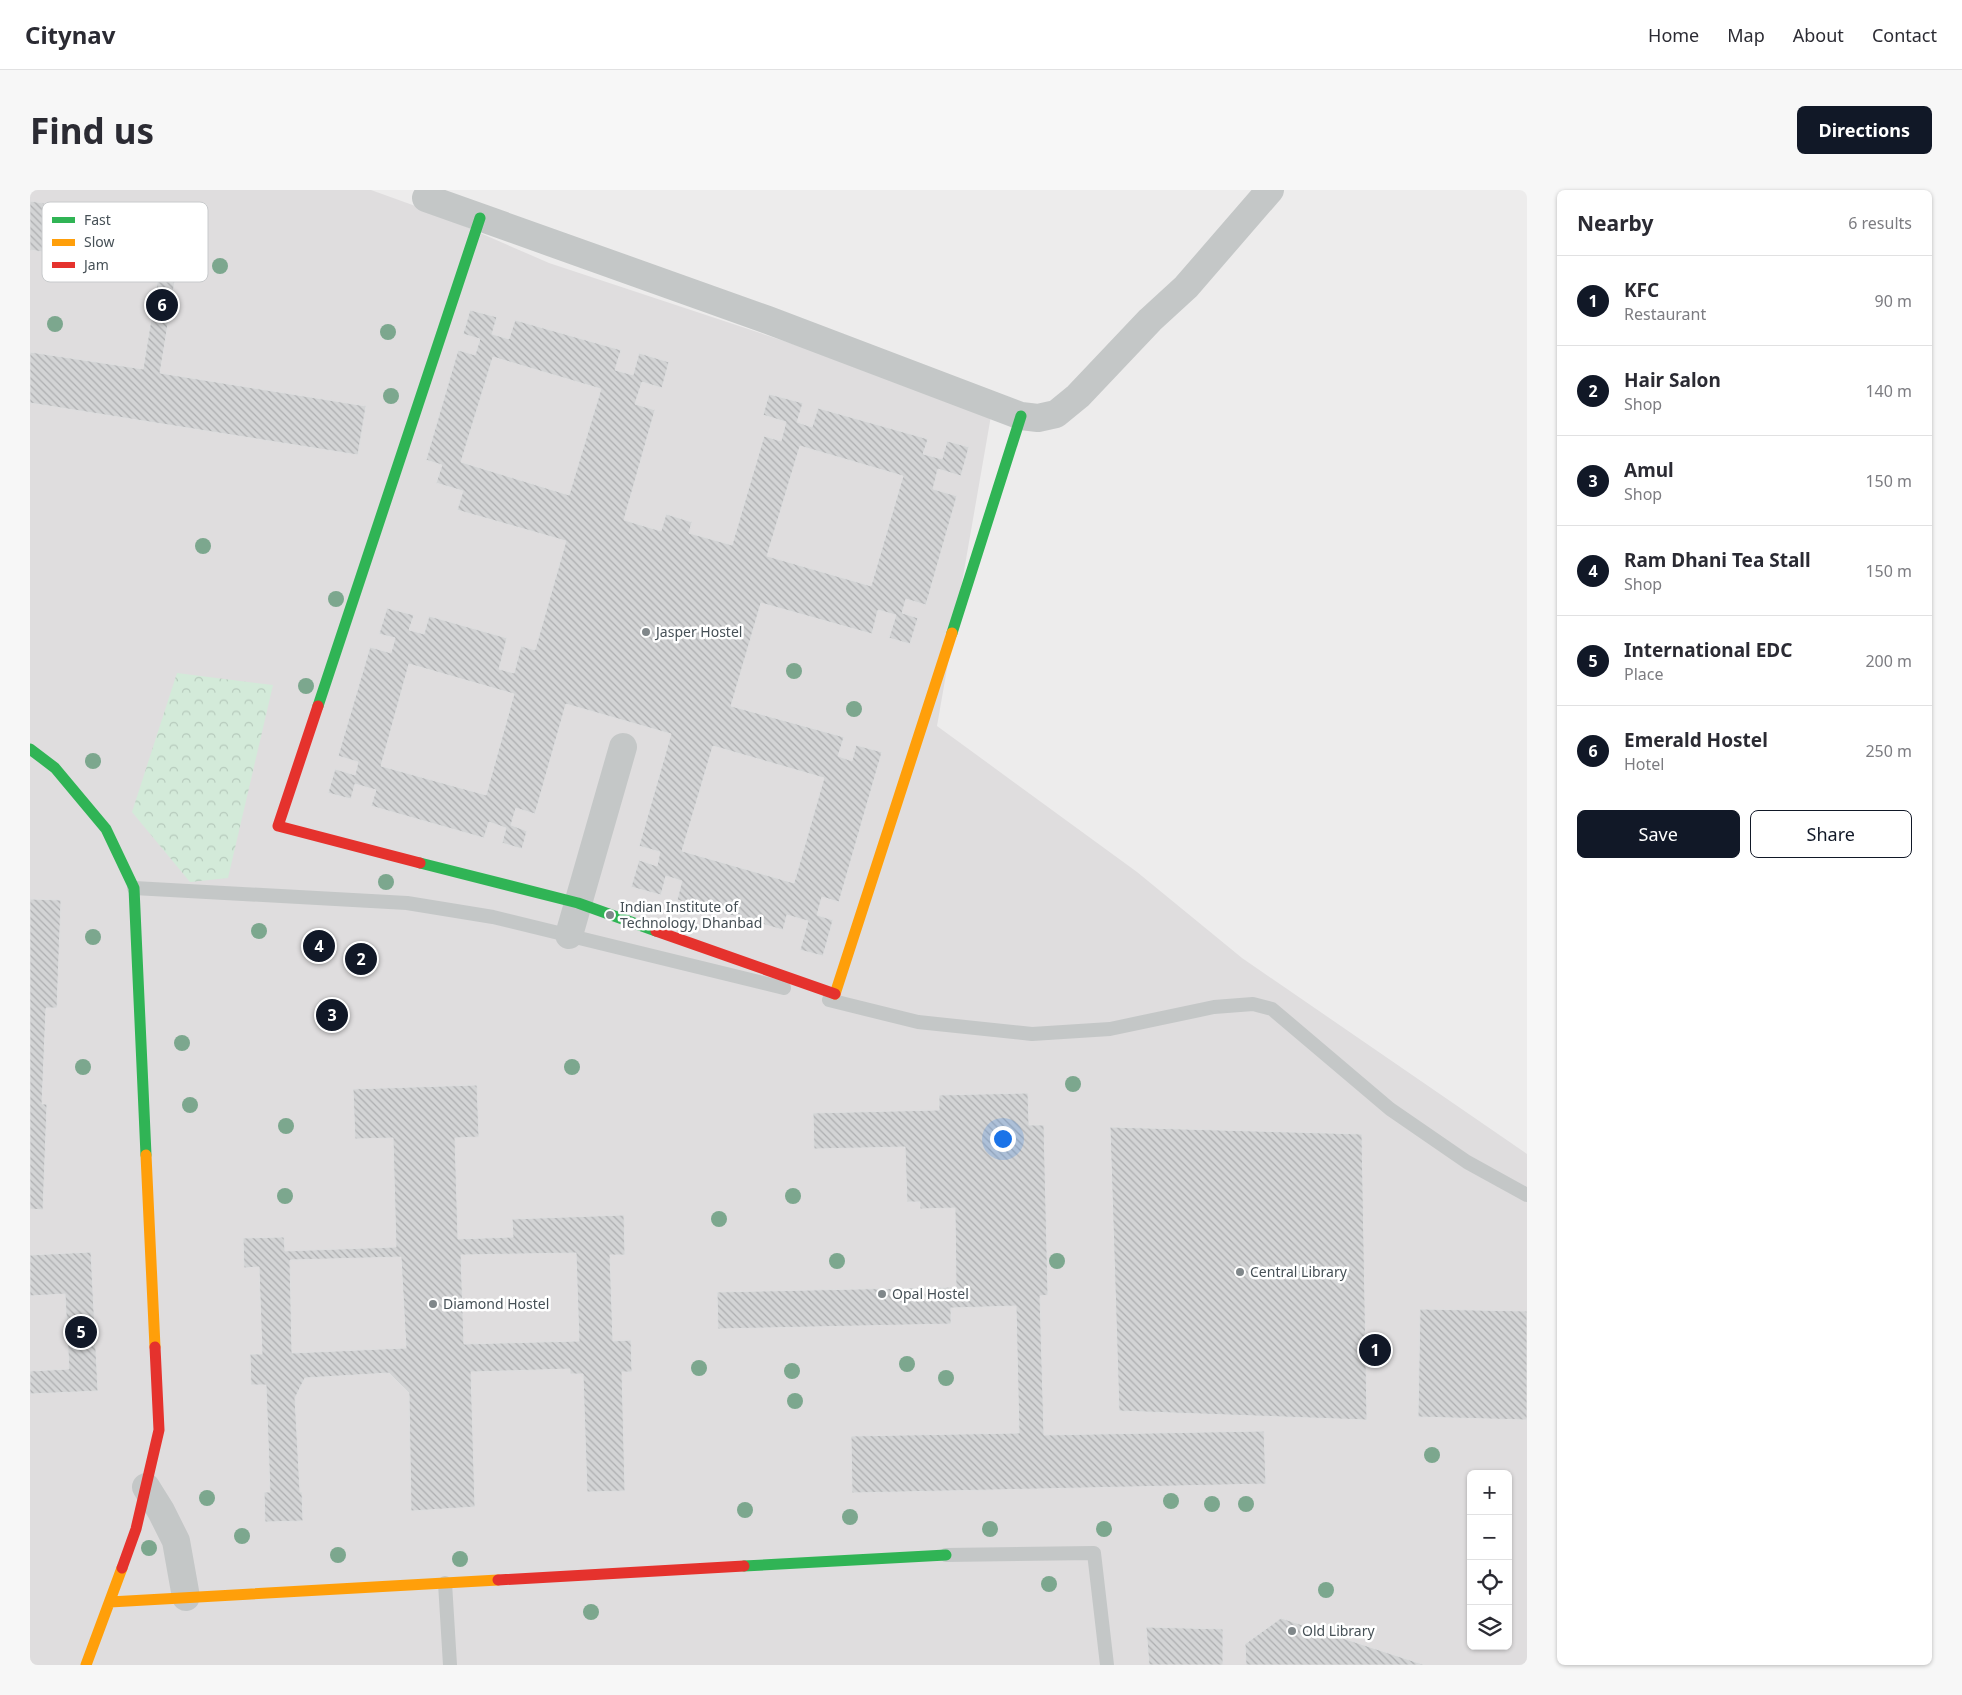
<!DOCTYPE html>
<meta charset="utf-8">
<style>
:root{--surface:#fff;--page:#f7f7f7;--text:#2b2b33;--muted:#7c7c81;--line:#e1e1e2;--accent:#111827}
body{margin:0;font-family:"Noto Sans",sans-serif;background:var(--page);color:var(--text)}
.controls{position:absolute;right:15px;bottom:15px;display:grid;overflow:hidden;border-radius:8px;box-shadow:0 1px 4px #0004}
.controls button{width:45px;height:45px;display:grid;place-items:center;padding:0;border:0;border-bottom:1px solid var(--line);background:var(--surface);color:var(--text);font:25px sans-serif}
.you{position:absolute;left:972px;top:948px;width:18px;height:18px;margin:-12px;border:4px solid #fff;border-radius:50%;background:#1a73e8;box-shadow:0 0 0 8px #1a73e833}
.badge{display:grid;place-items:center;width:32px;height:32px;border-radius:50%;background:var(--accent);color:#fff;font-size:16px;font-weight:700}
.pin{position:absolute;translate:-50% -50%;border:2px solid #fff;box-shadow:0 1px 5px #0006}
.list{margin:0;padding:0;list-style:none}
h2{display:flex;justify-content:space-between;align-items:center;height:65px;margin:0;padding:0 20px;font-size:21px}
h2 small{font-size:16px;font-weight:400;color:var(--muted)}
.list li{display:grid;grid-template-columns:32px 1fr auto;gap:15px;align-items:center;box-sizing:border-box;height:90px;padding:0 20px;border-top:1px solid var(--line)}
.list b{display:block;font-size:19px;white-space:nowrap}
.list p{margin:0;font-size:16px;white-space:nowrap;color:var(--muted)}
.list em{font-size:16px;font-style:normal;color:var(--muted)}
.actions{display:flex;gap:10px;padding:15px 20px}
.actions a{flex:1;padding:11px 0;border:1px solid var(--accent);border-radius:8px;text-align:center;font-size:18px;color:var(--accent)}
.actions .main{background:var(--accent);color:#fff}
.icon{flex:none;width:28px;height:28px;fill:none;stroke:currentColor;stroke-width:2;stroke-linecap:round;stroke-linejoin:round}
.map{position:relative;flex:none;width:1497px;height:1475px;overflow:hidden;border-radius:8px}
header{display:flex;align-items:center;gap:30px;box-sizing:border-box;height:70px;padding:0 25px;background:var(--surface);border-bottom:1px solid var(--line)}
header strong{font-size:24px}
nav{display:flex;gap:28px;margin-inline-start:auto;font-size:18px}
.intro{display:flex;align-items:center;justify-content:space-between;box-sizing:border-box;height:120px;padding:0 30px}
h1{margin:0;font-size:35px}
.button{padding:12px 22px;border-radius:8px;background:var(--accent);color:#fff;font-size:18px;font-weight:700}
main{display:flex;gap:30px;padding:0 30px}
aside{flex:1;background:var(--surface);border-radius:8px;box-shadow:0 1px 4px #0004}
.map>svg:first-child{display:block}
.education{fill:#dfddde;fill-rule:evenodd}
.park{fill:url(#park-crowns)}
.building{fill:url(#building-back-hatch);stroke:#dededf;fill-rule:evenodd}
.lines{fill:none;stroke-linecap:round;stroke-linejoin:round}
.lane{stroke:#c4c7c7;stroke-width:14}
.street{stroke:#c4c7c7;stroke-width:28}
.fast{stroke:#30b455;stroke-width:11}
.slow{stroke:#ff9f0a;stroke-width:11}
.jam{stroke:#e5322d;stroke-width:11}
.tree{fill:#7ca78e}
.poi-dot{fill:#80878a;stroke:#fff;stroke-width:2}
.labels{text-anchor:middle;stroke-width:5;stroke-linejoin:round;paint-order:stroke}
.poi-label{font-size:14px;fill:#465056;stroke:#fff;text-anchor:start}
.key{fill:#fff;stroke:#c8cacc;stroke-width:1}
.key-label{font-size:14px;fill:#465056}
</style>
<header>
<strong>Citynav</strong>
<nav><a>Home</a><a>Map</a><a>About</a><a>Contact</a></nav>
</header>
<div class="intro"><h1>Find us</h1><a class="button">Directions</a></div>
<main>
<div class="map">
<svg width="1497" height="1475" viewBox="0 0 1497 1475">
<defs>
<pattern id="park-crowns" width="20" height="18" patternUnits="userSpaceOnUse" patternTransform="scale(1.25)"><rect width="20" height="18" fill="#d3ead9"/><path d="M2 6a3 3 0 1 1 6 0M12 15a3 3 0 1 1 6 0" fill="none" stroke="#b6cabc"/></pattern>
<pattern id="building-back-hatch" width="6" height="6" patternUnits="userSpaceOnUse" patternTransform="scale(1.25)"><rect width="6" height="6" fill="#d3d4d5"/><path d="M-1 5l2 2M0 0l6 6M5-1l2 2" fill="none" stroke="#adaeb0"/></pattern>
</defs>
<rect width="100%" height="100%" fill="#edecec"/>
<!-- education -->
<path class="education" d="M0 0H341L402 22 519 73 962 220 907 536 1107 682 1212 768 1497 964V1475H0ZM1441 1284H1478V1456H1441Z"/>
<!-- park -->
<path class="park" d="M147 483 243 495 198 688 160 692 102 622Z"/>
<!-- building -->
<path class="building" d="M0 11 154 35 130 183 336 216 328 265 0 213V162L113 179 133 56 63 45 59 69 0 60Z
M440 120 467 127 462 144 479 149 485 130 591 160 585 180 603 185 609 163 639 172 632 198 612 192 605 214 625 220 594 330 631 341 636 324 662 332 659 343 702 355 734 246 751 251 756 232 733 225 739 204 773 213 767 232 782 237 788 218 898 249 893 264 912 269 917 251 939 257 931 286 908 279 903 299 927 306 896 415 876 409 872 423 888 428 880 454 859 448 866 425 848 420 842 444 731 413 701 516 814 547 808 566 822 571 826 555 852 562 809 712 792 707 787 725 803 730 793 766 770 760 778 731 757 725 753 740 647 710 652 691 636 686 631 705 601 697 609 670 627 676 630 662 609 656 641 544 536 514 505 624 486 618 481 635 497 641 492 659 472 653 476 638 459 632 454 648 341 616 346 600 325 594 321 609 298 603 305 579 325 585 328 572 308 566 340 457 361 463 365 448 349 444 357 418 384 425 379 440 394 444 399 426 477 448 469 479 484 483 491 456 505 460 536 351 427 320 433 301 406 293 412 275 396 270 428 160 445 165 450 149 433 144ZM463 167 571 199 539 305 431 272ZM770 256 873 286 841 396 737 366ZM379 474 484 504 456 605 351 576ZM683 556 794 588 764 693 652 661Z
M0 709 31 710 27 818H16L12 914H17L13 1020 0 1019Z
M447 895 449 947 425 948 428 1049 483 1047 482 1029 594 1025 595 1065H580L583 1151 601 1150 602 1182H592L595 1301 557 1302 553 1184H540V1179L441 1182 445 1317 381 1321 379 1203 359 1183 275 1188 265 1208 270 1302H272L273 1331 235 1332 234 1302H240L236 1195H221L220 1164H232L229 1077 214 1078 213 1048 254 1047 255 1061 366 1057 363 948 325 949 323 899ZM546 1063 549 1151 434 1154 431 1065ZM371 1067 376 1158 262 1163 260 1070Z
M998 903 999 935H1014L1018 1105 1010 1106 1014 1245 1234 1241 1236 1294 822 1303 821 1246 989 1243 986 1116 921 1118V1134L688 1139 687 1102 926 1097 925 1018 890 1019V1012H877L875 957 784 959 783 923 909 920V905Z
M1080 937 1332 944 1337 1230 1089 1221Z
M61 1062 68 1201 0 1204V1181L39 1179 35 1104 0 1106V1065Z
M1390 1119 1497 1121V1230L1388 1227Z
M1251 1428 1395 1475H1216L1215 1454Z
M1116 1437 1193 1439V1475H1119Z"/>
<g class="lines">
<!-- lane -->
<path class="lane" d="M104 698 377 713 463 727 754 798
M799 810 888 832 1002 844 1080 839 1184 817 1223 814 1242 819 1360 919 1437 972 1497 1005
M916 1365 1064 1363 1077 1475
M415 1393 420 1475"/>
<!-- street -->
<path class="street" d="M396 8 738 130 991 226 1008 228 1026 224 1048 206 1120 130 1156 97 1240 0
M539 745 593 557
M116 1297 131 1321 146 1351 156 1407"/>
<!-- fast -->
<path class="fast" d="M922 443 991 226
M288 516 450 28
M0 559 25 578 76 639 104 698 116 965
M390 673 548 713 626 741
M714 1376 916 1365"/>
<!-- slow -->
<path class="slow" d="M805 804 922 443
M116 965 125 1157
M80 1412 468 1390
M56 1475 92 1378"/>
<!-- jam -->
<path class="jam" d="M288 516 248 636 390 673
M626 741 805 804
M92 1378 106 1339 129 1240 125 1157
M468 1390 714 1376"/>
</g>
<!-- trees -->
<g class="tree">
<circle cx="190" cy="76" r="8"/>
<circle cx="25" cy="134" r="8"/>
<circle cx="358" cy="142" r="8"/>
<circle cx="361" cy="206" r="8"/>
<circle cx="173" cy="356" r="8"/>
<circle cx="306" cy="409" r="8"/>
<circle cx="764" cy="481" r="8"/>
<circle cx="276" cy="496" r="8"/>
<circle cx="824" cy="519" r="8"/>
<circle cx="63" cy="571" r="8"/>
<circle cx="356" cy="692" r="8"/>
<circle cx="229" cy="741" r="8"/>
<circle cx="63" cy="747" r="8"/>
<circle cx="152" cy="853" r="8"/>
<circle cx="53" cy="877" r="8"/>
<circle cx="542" cy="877" r="8"/>
<circle cx="1043" cy="894" r="8"/>
<circle cx="160" cy="915" r="8"/>
<circle cx="256" cy="936" r="8"/>
<circle cx="255" cy="1006" r="8"/>
<circle cx="763" cy="1006" r="8"/>
<circle cx="689" cy="1029" r="8"/>
<circle cx="807" cy="1071" r="8"/>
<circle cx="1027" cy="1071" r="8"/>
<circle cx="877" cy="1174" r="8"/>
<circle cx="669" cy="1178" r="8"/>
<circle cx="762" cy="1181" r="8"/>
<circle cx="916" cy="1188" r="8"/>
<circle cx="765" cy="1211" r="8"/>
<circle cx="1402" cy="1265" r="8"/>
<circle cx="177" cy="1308" r="8"/>
<circle cx="1141" cy="1311" r="8"/>
<circle cx="1182" cy="1314" r="8"/>
<circle cx="1216" cy="1314" r="8"/>
<circle cx="715" cy="1320" r="8"/>
<circle cx="820" cy="1327" r="8"/>
<circle cx="960" cy="1339" r="8"/>
<circle cx="1074" cy="1339" r="8"/>
<circle cx="212" cy="1346" r="8"/>
<circle cx="119" cy="1358" r="8"/>
<circle cx="308" cy="1365" r="8"/>
<circle cx="430" cy="1369" r="8"/>
<circle cx="1019" cy="1394" r="8"/>
<circle cx="1296" cy="1400" r="8"/>
<circle cx="561" cy="1422" r="8"/>
</g>
<!-- markers -->
<g class="poi-dot">
<circle cx="616" cy="442" r="5"/>
<circle cx="580" cy="725" r="5"/>
<circle cx="1210" cy="1082" r="5"/>
<circle cx="852" cy="1104" r="5"/>
<circle cx="403" cy="1114" r="5"/>
<circle cx="1262" cy="1441" r="5"/>
</g>
<g class="labels">
<!-- poi labels -->
<g class="poi-label">
<text x="626" y="447">Jasper Hostel</text>
<text x="590" y="722">Indian Institute of<tspan x="590" dy="16">Technology, Dhanbad</tspan></text>
<text x="1220" y="1087">Central Library</text>
<text x="862" y="1109">Opal Hostel</text>
<text x="413" y="1119">Diamond Hostel</text>
<text x="1272" y="1446">Old Library</text>
</g>
</g>
<!-- legend -->
<rect x="12" y="12" width="166" height="80" rx="8" class="key"/>
<rect x="22" y="27" width="23" height="6" fill="#30b455"/>
<rect x="22" y="49" width="23" height="7" fill="#ff9f0a"/>
<rect x="22" y="72" width="23" height="6" fill="#e5322d"/>
<g class="key-label">
<text x="54" y="35">Fast</text>
<text x="54" y="57">Slow</text>
<text x="54" y="80">Jam</text>
</g>
</svg>
<div class="controls">
<button>+</button>
<button>−</button>
<button><svg class="icon" aria-label="locate" viewBox="0 0 24 24"><circle cx="12" cy="12" r="6"/><path d="M12 2v4M12 18v4M2 12h4M18 12h4"/></svg></button>
<button><svg class="icon" aria-label="layers" viewBox="0 0 24 24"><path d="M12 4l9 5-9 5-9-5zM3 14l9 5 9-5"/></svg></button>
</div>
<div class="you"></div>
<div class="pin badge" style="left:1345px;top:1160px">1</div>
<div class="pin badge" style="left:331px;top:769px">2</div>
<div class="pin badge" style="left:302px;top:825px">3</div>
<div class="pin badge" style="left:289px;top:756px">4</div>
<div class="pin badge" style="left:51px;top:1142px">5</div>
<div class="pin badge" style="left:132px;top:115px">6</div>
</div>
<aside>
<h2>Nearby<small>6 results</small></h2>
<ul class="list">
<li><span class="badge">1</span><div><b>KFC</b><p>Restaurant</p></div><em>90 m</em></li>
<li><span class="badge">2</span><div><b>Hair Salon</b><p>Shop</p></div><em>140 m</em></li>
<li><span class="badge">3</span><div><b>Amul</b><p>Shop</p></div><em>150 m</em></li>
<li><span class="badge">4</span><div><b>Ram Dhani Tea Stall</b><p>Shop</p></div><em>150 m</em></li>
<li><span class="badge">5</span><div><b>International EDC</b><p>Place</p></div><em>200 m</em></li>
<li><span class="badge">6</span><div><b>Emerald Hostel</b><p>Hotel</p></div><em>250 m</em></li>
</ul>
<div class="actions"><a class="main">Save</a><a>Share</a></div>
</aside>
</main>
